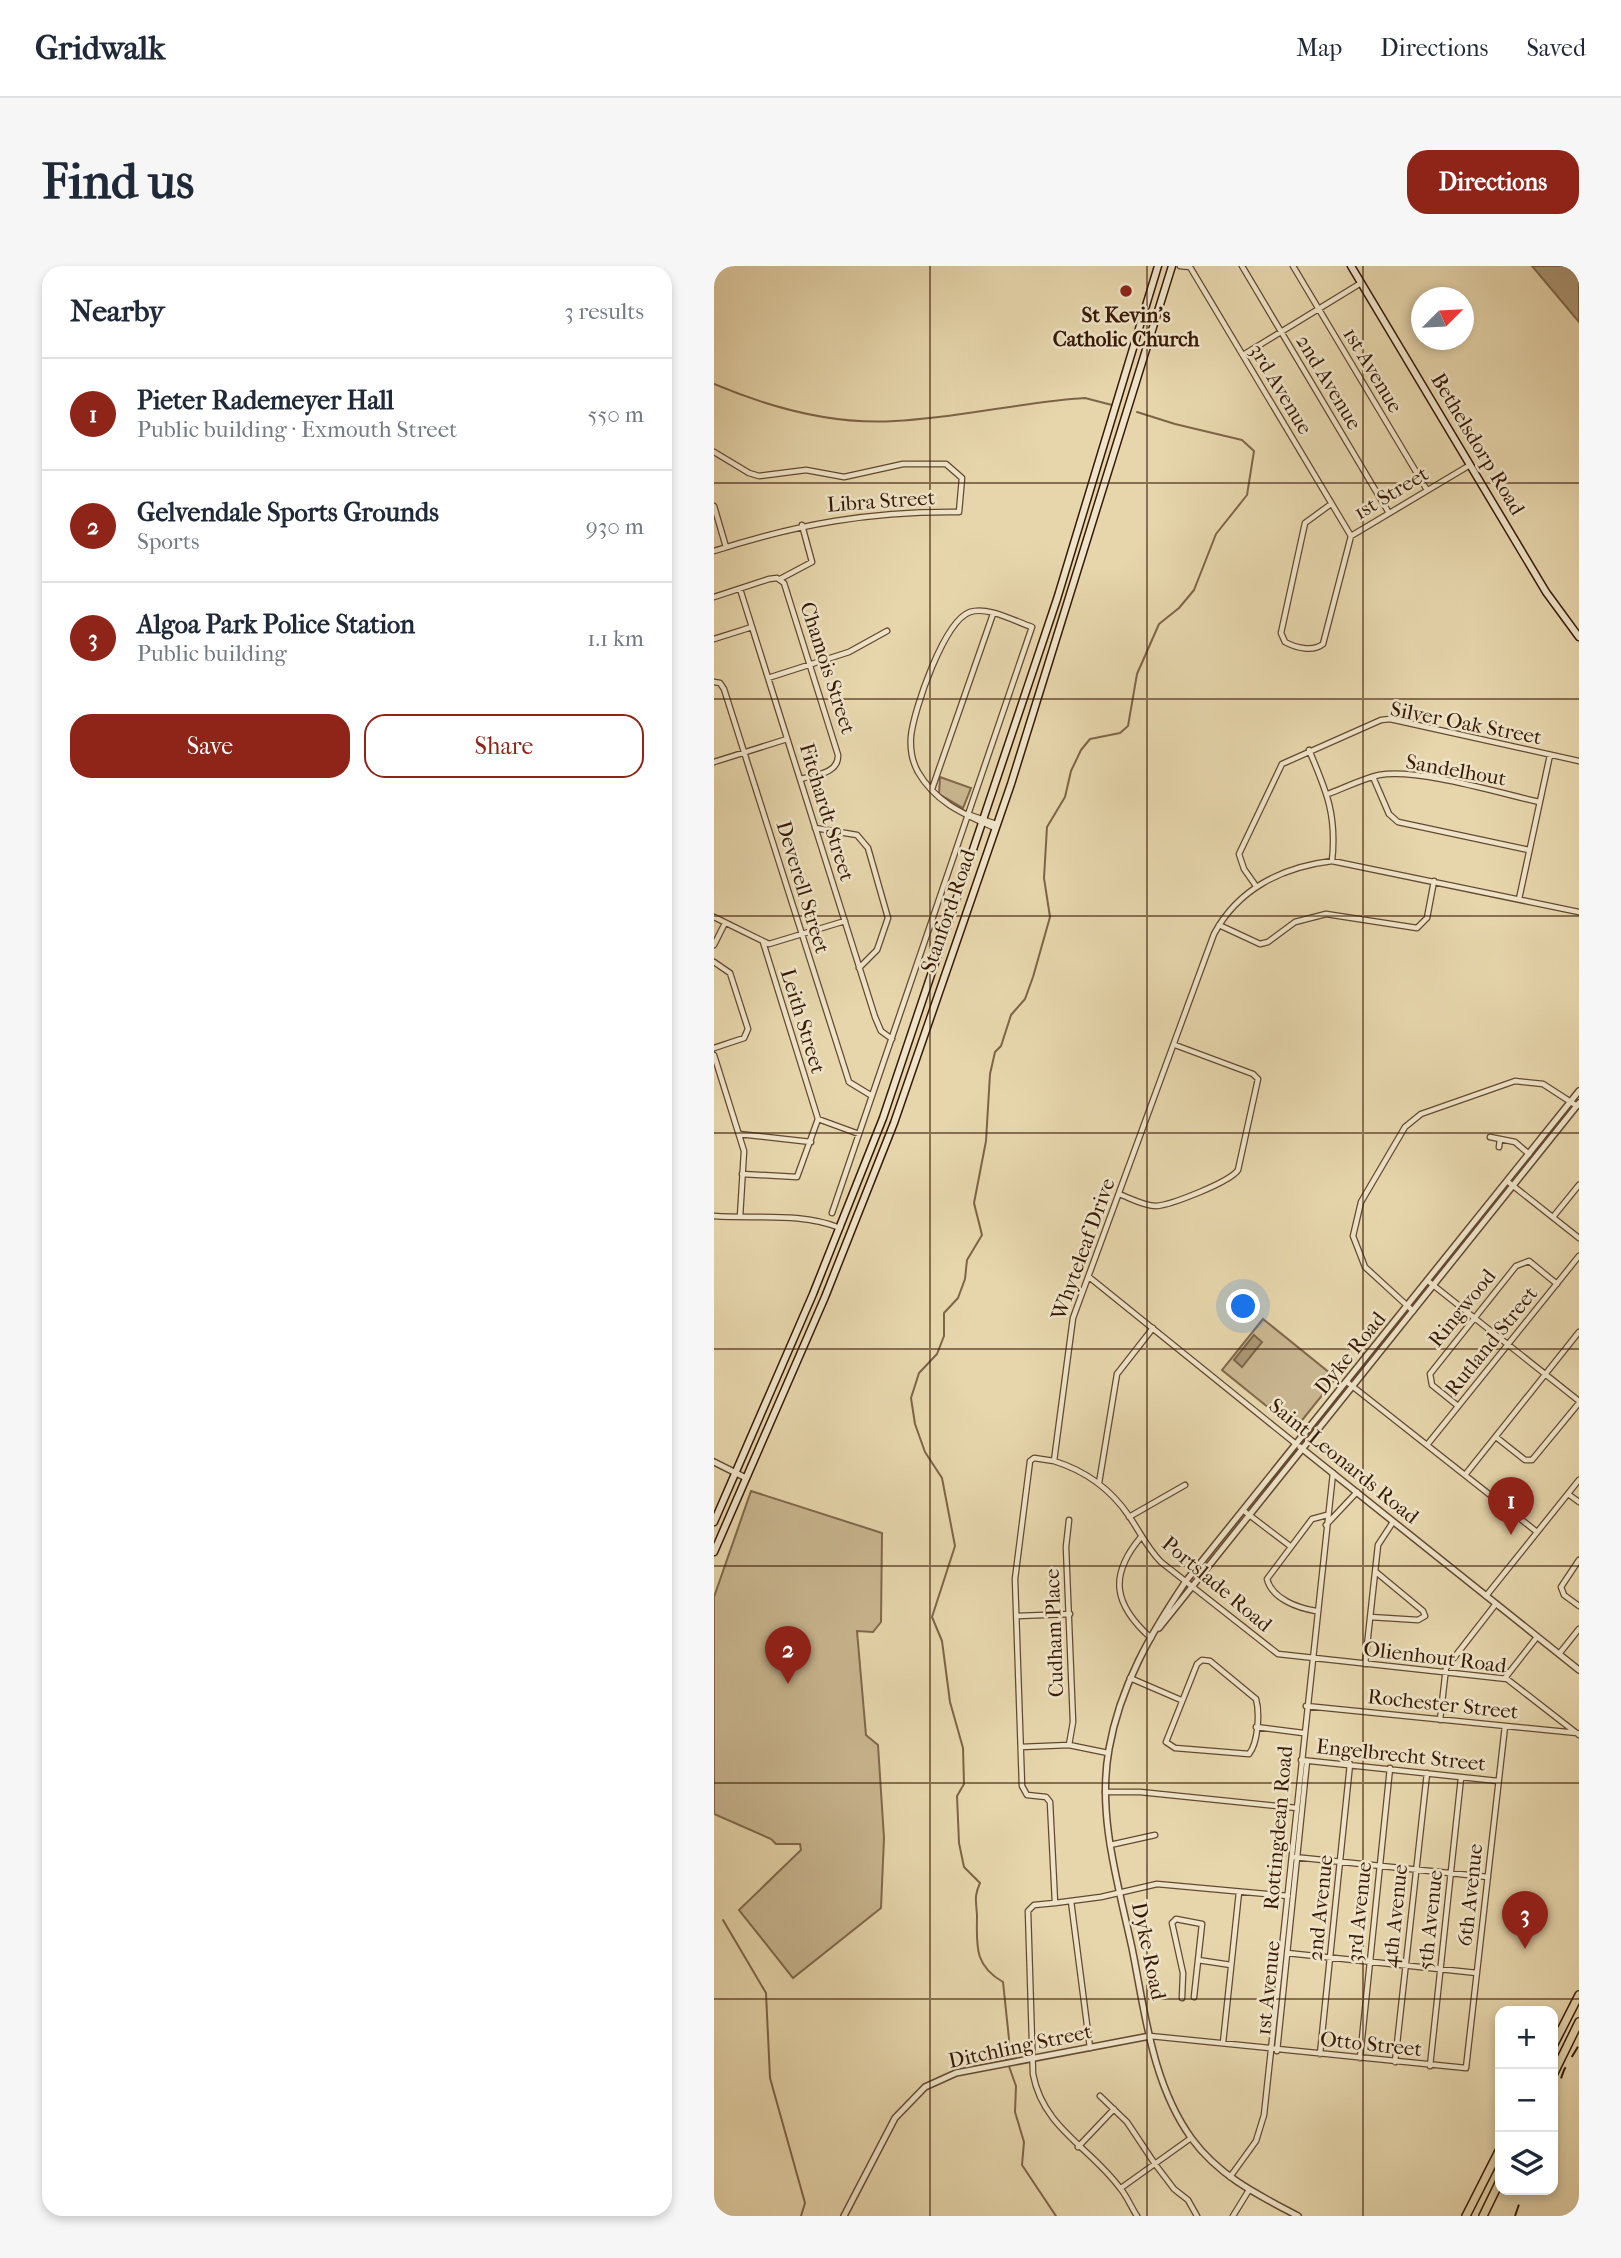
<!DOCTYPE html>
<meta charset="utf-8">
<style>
:root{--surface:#fff;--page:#f6f6f7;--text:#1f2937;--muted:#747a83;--line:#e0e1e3;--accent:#8f2418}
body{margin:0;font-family:"IM FELL French Canon",serif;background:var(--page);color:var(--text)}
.controls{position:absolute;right:21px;bottom:21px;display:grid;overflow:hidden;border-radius:14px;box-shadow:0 4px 10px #0003}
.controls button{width:63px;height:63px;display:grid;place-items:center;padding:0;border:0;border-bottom:2px solid var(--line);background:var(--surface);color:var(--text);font:35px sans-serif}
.compass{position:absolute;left:697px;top:21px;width:63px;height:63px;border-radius:50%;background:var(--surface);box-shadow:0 4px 10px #0003;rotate:66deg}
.you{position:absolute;left:530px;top:1041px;width:24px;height:24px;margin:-18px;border:5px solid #fff;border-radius:50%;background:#1a73e8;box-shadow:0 0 0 10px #1a73e833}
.badge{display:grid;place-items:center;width:46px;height:46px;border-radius:50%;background:var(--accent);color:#fff;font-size:23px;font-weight:700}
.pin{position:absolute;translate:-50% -58px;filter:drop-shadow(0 2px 4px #0008)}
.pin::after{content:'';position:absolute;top:37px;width:24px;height:21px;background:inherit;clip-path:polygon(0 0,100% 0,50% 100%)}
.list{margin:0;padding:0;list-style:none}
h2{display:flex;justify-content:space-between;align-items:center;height:91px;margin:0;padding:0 28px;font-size:30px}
h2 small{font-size:23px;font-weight:400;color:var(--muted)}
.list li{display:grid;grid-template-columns:46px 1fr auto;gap:21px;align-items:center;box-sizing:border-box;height:112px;padding:0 28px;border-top:2px solid var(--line)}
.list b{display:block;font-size:26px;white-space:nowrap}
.list p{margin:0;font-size:23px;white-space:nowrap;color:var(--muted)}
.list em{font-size:23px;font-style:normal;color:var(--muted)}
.actions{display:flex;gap:14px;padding:21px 28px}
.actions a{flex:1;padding:16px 0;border:2px solid var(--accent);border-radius:21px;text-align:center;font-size:24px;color:var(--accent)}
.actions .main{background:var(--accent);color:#fff}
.icon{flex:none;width:38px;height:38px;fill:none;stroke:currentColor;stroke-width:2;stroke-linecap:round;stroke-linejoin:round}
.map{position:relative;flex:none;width:865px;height:1950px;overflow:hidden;border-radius:21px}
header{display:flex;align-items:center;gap:42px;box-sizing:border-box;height:98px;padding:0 35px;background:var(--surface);border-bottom:2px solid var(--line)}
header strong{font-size:33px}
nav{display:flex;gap:38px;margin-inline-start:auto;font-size:24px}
.intro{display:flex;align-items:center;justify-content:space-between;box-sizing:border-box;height:168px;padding:0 42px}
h1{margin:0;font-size:49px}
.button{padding:18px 32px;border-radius:21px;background:var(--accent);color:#fff;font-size:24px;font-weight:700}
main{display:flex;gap:42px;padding:0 42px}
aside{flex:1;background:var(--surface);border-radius:21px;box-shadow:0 4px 10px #0003}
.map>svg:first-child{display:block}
.green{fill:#c9b690;stroke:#80684b;stroke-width:2}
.water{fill:#ab9674;stroke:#7d6448;stroke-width:2}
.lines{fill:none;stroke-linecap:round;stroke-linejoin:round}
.stream{stroke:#7d6448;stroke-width:2}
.minor-casing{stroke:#634930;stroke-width:7}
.tertiary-casing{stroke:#634930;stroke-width:8}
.secondary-casing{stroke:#371a06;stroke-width:9}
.primary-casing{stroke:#371a06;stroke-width:10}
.minor{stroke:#efe4c9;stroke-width:4.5}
.tertiary{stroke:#efe4c9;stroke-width:5}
.secondary{stroke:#efe4c9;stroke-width:6}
.primary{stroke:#e7d6ac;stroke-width:7}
.rail{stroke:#371a06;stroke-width:2;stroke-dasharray:12 12;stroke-linecap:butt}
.grid{fill:none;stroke:#371a06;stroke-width:2;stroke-opacity:0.55}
.poi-dot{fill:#8f2418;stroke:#efe4c9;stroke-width:2.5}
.labels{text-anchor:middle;stroke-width:5;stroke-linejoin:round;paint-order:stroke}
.poi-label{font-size:21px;font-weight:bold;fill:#371a06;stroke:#efe4c9}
.street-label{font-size:21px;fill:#371a06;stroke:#efe4c9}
</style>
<header>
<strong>Gridwalk</strong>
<nav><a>Map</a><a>Directions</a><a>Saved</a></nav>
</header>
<div class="intro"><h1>Find us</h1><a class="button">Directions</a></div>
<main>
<aside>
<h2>Nearby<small>3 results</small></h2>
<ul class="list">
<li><span class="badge">1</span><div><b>Pieter Rademeyer Hall</b><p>Public building · Exmouth Street</p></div><em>550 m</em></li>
<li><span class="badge">2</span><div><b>Gelvendale Sports Grounds</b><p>Sports</p></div><em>930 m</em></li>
<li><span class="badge">3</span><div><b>Algoa Park Police Station</b><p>Public building</p></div><em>1.1 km</em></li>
</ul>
<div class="actions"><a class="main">Save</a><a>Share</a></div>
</aside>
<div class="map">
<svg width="865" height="1950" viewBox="0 0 865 1950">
<rect width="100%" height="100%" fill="#e7d6ac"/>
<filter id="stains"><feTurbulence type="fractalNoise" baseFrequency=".00286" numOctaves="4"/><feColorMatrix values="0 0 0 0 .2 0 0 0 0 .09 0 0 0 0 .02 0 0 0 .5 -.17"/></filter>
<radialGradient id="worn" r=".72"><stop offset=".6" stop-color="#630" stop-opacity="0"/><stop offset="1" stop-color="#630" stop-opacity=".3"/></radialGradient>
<!-- green -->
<path class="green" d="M226 511 257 522 249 542 225 528Z
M549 1053 622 1112 581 1163 508 1104Z
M37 1225 168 1267 167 1356 159 1366 143 1365 152 1469 164 1479 170 1572 167 1642 79 1712 25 1644 87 1584 86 1578H62L57 1573 0 1548V1331Z"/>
<!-- water -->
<path class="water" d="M818 0H865V56Z
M540 1069 548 1076 528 1101 520 1094Z"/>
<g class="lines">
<!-- stream -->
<path class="stream" d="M0 118C57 142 119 159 181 155 245 152 307 136 371 132L398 139
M9 1654 52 1727 56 1812 91 1937 87 1950
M342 1950 308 1899 310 1876 301 1846 302 1820 292 1792 295 1773 289 1716C259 1699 263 1678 263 1649 262 1635 260 1630 266 1617L250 1601 245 1577 243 1530 250 1518 249 1482 236 1436 228 1375 218 1351 241 1280 228 1212 211 1186 201 1158 197 1132 205 1107 223 1088 230 1070V1047L244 1032 251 1013 253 994 268 969 260 937 272 875 276 808 281 786 287 780 297 749 311 733 319 711 336 651 330 612 333 561 351 531 357 505 367 484 376 473 406 467 414 460 423 408 445 358 465 342 480 324 502 268 533 229 540 185 528 174 461 158 423 146"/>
<!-- minor casing -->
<g class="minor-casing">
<path id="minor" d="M466 0 476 1 637 270
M528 0 675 247
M579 0 713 224
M529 89 647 17
M0 186 35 207 45 210 92 204 130 211 189 198H232L248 212 245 246C157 245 84 258 0 285
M617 238 591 257 567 367 571 376C582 382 599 386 609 378L637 270 756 199
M0 240 12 281
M66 313 98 296 88 259
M26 323 161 751 167 765 178 773
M0 331 55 313 63 312 70 317 124 489C125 508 100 509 86 513
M0 373 38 361
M54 412 135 386 173 365
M0 416 6 417 10 423 135 816 158 830
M595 484C613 526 623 550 618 595
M0 496 73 473
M659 511 675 548 684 556 815 584
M218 523 279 348
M614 528C630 522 648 513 665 509 704 502 785 527 825 536
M253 548 282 558
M101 562 143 569 154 582 174 652 163 684 145 702
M542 620 530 603 525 588 568 498 667 454 676 453 865 495
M805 633 836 489
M0 651 55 678 131 655
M505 659 546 678 554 676 581 656 612 648 703 662 713 652 720 615
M49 676 104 853 145 868
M0 679 11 657
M0 696 16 707 34 763 30 772 0 782
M0 789 30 885 26 951
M25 868 97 876
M776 871 801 876 815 888
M785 881 786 873
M28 908 83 911 104 853
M793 915 865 972
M405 928C416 932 430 940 442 940 457 939 516 916 524 904L544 813 539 808 461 779
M118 947 318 361C300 355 274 340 256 346 230 355 200 443 197 470 196 482 198 495 204 506 222 537 250 548 281 562
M0 950C41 953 87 946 126 962
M839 951 865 919
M375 1011 582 1178
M714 1015 865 1135
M699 1045 651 1001 639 970 647 936 691 861 707 848 801 815 829 818 863 840
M633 1116 823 1266
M744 1140 718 1119 716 1108 802 1000 815 995 843 1018
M782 1171 811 1194H818L865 1137
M713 1179 865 990
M340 1195C372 1205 396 1222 415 1250 426 1266 433 1282 447 1296L564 1388 793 1413 865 1469
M751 1209 865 1066
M385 1217 403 1108 439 1062
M854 1228 865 1236
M530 1245 576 1280
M415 1251 471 1219
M612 1259 643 1226
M427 1271C394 1310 400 1339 437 1372
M865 1294 847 1321 850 1329 865 1340
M772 1330 865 1214
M602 1345C584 1342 558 1333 553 1313L598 1253 613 1249
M303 1350 356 1348
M656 1351 704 1354 711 1350 709 1345 662 1306
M845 1388 865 1363
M488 1394 496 1395 542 1433C546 1447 544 1477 535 1488L461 1482 452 1476 483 1398Z
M651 1398 664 1279 679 1256
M416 1412 467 1434
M791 1412 823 1371
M592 1440 863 1467
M726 1454 732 1402 781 1339
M542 1461 589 1467
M355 1479 359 1456 352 1281 355 1254
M307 1481 355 1479 394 1487
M587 1494 784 1515
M391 1526H426L583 1542
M396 1579 441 1569
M580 1591 774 1611
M357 1635 376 1782
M341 1637 387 1631 443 1618 574 1630
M573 1687 763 1707
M484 1694 517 1699
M468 1732 469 1707 458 1657 462 1653 488 1658 480 1731
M436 1770 752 1802 791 1460
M509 1777 525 1626
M563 1785 593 1495
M606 1788 636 1498
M646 1792 676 1502
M681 1796 713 1507
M716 1800 747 1512
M386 1830 413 1856 441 1898 460 1923 474 1934 483 1950
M364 1881 400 1843
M516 1911 542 1875 550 1849 619 1207
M407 1922 477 1872
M423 1950C417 1941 413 1930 406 1922 376 1881 329 1862 319 1808L314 1645 320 1639 341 1637 336 1536 332 1531 313 1529 308 1520 301 1313 316 1195 320 1192 340 1195 359 1052 500 668C524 623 568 601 618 595L865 646
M519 1950 535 1924"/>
</g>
<!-- tertiary casing -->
<g class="tertiary-casing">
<path id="tertiary" d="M586 1181 865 1404
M0 1196 32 1212
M445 1362 865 837
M130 1950 181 1852 211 1821 242 1807 436 1770
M584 1950C544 1929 505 1910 478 1873 438 1818 431 1746 418 1682 404 1617 383 1549 395 1483 406 1420 437 1367 472 1315L865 825"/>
</g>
<!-- secondary casing -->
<g class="secondary-casing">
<path id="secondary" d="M637 0 832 326 865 371
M0 1256 99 1028 169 852 343 333 444 0
M0 1286 111 1031 180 857 297 518 458 0"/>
</g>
<!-- primary casing -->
<g class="primary-casing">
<path id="primary" d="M839 1780 865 1729
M839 1809 865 1756
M752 1950 786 1883
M769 1950 786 1915"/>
</g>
<!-- minor -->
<use href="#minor" class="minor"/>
<!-- tertiary -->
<use href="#tertiary" class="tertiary"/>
<!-- secondary -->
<use href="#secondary" class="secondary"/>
<!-- primary -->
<use href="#primary" class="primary"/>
<!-- rail -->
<path class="rail" d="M839 1835 850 1804 865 1779
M801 1950 810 1924"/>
</g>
<!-- grid -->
<path class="grid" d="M216 0V1950M433 0V1950M649 0V1950M0 217H865M0 433H865M0 650H865M0 867H865M0 1083H865M0 1300H865M0 1517H865M0 1733H865"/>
<!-- markers -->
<circle class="poi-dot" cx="412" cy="25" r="7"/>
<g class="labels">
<!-- poi labels -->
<g class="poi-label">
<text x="412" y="56">St Kevin’s<tspan x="412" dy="24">Catholic Church</tspan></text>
</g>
<!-- street labels -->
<g class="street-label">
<text transform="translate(659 104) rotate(59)" y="7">1st Avenue</text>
<text transform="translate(615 116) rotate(59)" y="7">2nd Avenue</text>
<text transform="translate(567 123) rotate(59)" y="7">3rd Avenue</text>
<text transform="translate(764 178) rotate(59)" y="7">Bethelsdorp Road</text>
<text transform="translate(677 227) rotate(-31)" y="7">1st Street</text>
<text transform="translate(167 235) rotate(-4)" y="7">Libra Street</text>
<text transform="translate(114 402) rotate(72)" y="7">Chamois Street</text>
<text transform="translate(752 457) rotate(11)" y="7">Silver Oak Street</text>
<text transform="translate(742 504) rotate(10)" y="7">Sandelhout</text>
<text transform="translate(113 546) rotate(73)" y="7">Fitchardt Street</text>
<text transform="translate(89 621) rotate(73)" y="7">Deverell Street</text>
<text transform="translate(234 645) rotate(-71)" y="7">Stanford Road</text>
<text transform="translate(89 755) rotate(73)" y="7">Leith Street</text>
<text transform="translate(369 983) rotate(-70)" y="7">Whyteleaf Drive</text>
<text transform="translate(748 1042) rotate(-51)" y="7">Ringwood</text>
<text transform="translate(777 1075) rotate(-51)" y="7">Rutland Street</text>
<text transform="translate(636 1087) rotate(-51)" y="7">Dyke Road</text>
<text transform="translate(630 1195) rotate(39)" y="7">Saint Leonards Road</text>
<text transform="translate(503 1318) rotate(40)" y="7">Portslade Road</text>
<text transform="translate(340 1367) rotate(-92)" y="7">Cudham Place</text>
<text transform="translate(721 1391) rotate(7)" y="7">Olienhout Road</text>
<text transform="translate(729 1438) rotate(6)" y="7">Rochester Street</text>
<text transform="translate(687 1489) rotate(6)" y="7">Engelbrecht Street</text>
<text transform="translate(564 1562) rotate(-85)" y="7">Rottingdean Road</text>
<text transform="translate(756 1629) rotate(-84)" y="7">6th Avenue</text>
<text transform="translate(606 1642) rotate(-84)" y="7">2nd Avenue</text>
<text transform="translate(645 1646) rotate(-84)" y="7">3rd Avenue</text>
<text transform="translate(681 1650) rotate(-84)" y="7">4th Avenue</text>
<text transform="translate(716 1654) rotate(-84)" y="7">5th Avenue</text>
<text transform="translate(435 1685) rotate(78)" y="7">Dyke Road</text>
<text transform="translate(554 1722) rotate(-84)" y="7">1st Avenue</text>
<text transform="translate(657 1778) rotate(6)" y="7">Otto Street</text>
<text transform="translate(306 1780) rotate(-12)" y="7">Ditchling Street</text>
</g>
</g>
<rect width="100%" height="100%" filter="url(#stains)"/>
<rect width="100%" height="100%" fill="url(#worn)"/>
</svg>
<div class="controls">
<button>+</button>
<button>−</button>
<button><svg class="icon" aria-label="layers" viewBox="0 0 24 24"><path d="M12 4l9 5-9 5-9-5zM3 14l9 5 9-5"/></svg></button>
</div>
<svg class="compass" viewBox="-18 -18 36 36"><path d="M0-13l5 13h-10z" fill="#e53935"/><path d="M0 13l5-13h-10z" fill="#747a83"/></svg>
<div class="you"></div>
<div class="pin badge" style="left:797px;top:1269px">1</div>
<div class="pin badge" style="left:74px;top:1418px">2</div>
<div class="pin badge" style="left:811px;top:1683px">3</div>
</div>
</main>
